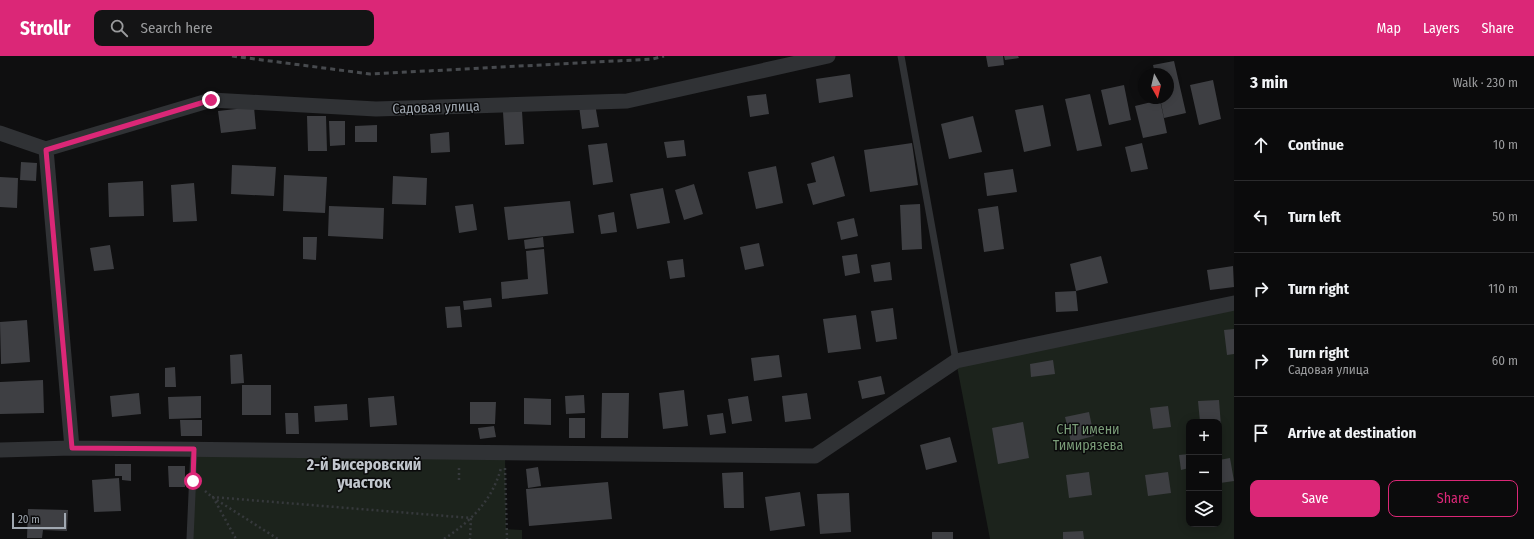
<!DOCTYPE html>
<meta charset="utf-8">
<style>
:root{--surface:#0b0b0c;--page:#141415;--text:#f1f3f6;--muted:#9a9b9d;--line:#2b2b2d;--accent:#db2777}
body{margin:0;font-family:"Fira Sans Condensed",sans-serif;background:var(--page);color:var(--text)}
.controls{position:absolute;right:12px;bottom:12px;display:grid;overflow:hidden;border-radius:8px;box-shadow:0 2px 10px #0003}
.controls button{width:36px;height:36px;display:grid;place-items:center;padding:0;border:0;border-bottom:1px solid var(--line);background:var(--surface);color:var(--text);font:20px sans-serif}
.compass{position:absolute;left:1138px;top:12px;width:36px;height:36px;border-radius:50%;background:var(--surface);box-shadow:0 2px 10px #0003;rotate:172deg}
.scale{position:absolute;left:12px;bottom:10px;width:54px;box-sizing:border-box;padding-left:4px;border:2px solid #a0a8b1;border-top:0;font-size:11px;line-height:14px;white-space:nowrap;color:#a0a8b1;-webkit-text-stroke:3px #0a0a0b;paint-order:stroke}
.stop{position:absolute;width:12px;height:12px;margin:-9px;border:3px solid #db2777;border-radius:50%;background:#fff}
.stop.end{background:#db2777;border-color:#fff;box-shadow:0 1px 4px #0008}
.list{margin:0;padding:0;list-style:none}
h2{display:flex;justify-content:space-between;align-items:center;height:52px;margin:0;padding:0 16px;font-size:17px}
h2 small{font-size:13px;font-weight:400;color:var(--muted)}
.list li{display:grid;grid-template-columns:26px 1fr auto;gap:12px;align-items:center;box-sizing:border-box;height:72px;padding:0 16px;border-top:1px solid var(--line)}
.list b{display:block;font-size:15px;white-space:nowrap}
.list p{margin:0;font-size:13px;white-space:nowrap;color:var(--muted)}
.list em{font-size:13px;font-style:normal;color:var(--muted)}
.actions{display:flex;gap:8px;padding:12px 16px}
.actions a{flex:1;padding:9px 0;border:1px solid var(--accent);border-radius:8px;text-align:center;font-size:14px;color:var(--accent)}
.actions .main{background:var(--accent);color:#fff}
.icon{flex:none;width:22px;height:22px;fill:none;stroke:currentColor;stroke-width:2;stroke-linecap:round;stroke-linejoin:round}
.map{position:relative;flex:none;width:1234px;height:483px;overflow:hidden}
header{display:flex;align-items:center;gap:24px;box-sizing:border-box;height:56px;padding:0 20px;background:var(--accent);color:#fff}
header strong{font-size:19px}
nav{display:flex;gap:22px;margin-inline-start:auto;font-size:14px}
.search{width:280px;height:36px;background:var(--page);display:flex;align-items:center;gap:10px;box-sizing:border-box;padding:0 14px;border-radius:8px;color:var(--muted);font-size:15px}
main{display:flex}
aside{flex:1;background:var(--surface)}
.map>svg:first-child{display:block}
.green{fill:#1c231c;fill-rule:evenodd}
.building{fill:#3e3f43}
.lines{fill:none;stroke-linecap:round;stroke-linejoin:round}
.path{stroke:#36393c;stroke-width:2.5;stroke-dasharray:2 3;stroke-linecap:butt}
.lane{stroke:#303235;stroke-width:7}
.street{stroke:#303235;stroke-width:15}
.rail{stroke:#474a4e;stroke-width:3;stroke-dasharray:5 4;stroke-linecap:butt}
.route{stroke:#db2777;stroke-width:5}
.labels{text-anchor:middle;stroke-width:3;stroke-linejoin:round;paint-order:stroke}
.street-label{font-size:14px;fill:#a0a8b1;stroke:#0a0a0b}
.park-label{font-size:14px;fill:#7a9c78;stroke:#0a0a0b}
.quarter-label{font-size:16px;font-weight:bold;fill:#c1c6cd;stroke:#0a0a0b}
</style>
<header>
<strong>Strollr</strong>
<div class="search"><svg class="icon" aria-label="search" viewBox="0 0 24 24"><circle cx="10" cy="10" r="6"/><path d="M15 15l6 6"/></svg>Search here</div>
<nav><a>Map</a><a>Layers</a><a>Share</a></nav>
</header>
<main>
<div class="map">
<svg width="1234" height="483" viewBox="0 0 1234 483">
<rect width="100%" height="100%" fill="#0f0f10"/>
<!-- green -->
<path class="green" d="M1234 247V483H990L956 305ZM1189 366H1219V468H1189Z
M194 393 505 397 506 473 522 474V483H190Z"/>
<!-- building -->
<path class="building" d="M986 0H1003L1004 9 988 11Z
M1004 0H1018L1019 2 1005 4Z
M1174 5 1186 57 1164 62 1160 42H1168V18H1155L1153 9Z
M850 18 853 41 819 47 816 23Z
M1213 24 1221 63 1199 69 1190 29Z
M1124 29 1131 64 1109 69 1101 34Z
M766 38 769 58 750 61 747 40Z
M1090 38 1102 90 1077 95 1065 43Z
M1160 44 1167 77 1143 82 1135 50Z
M595 48 599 71 582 73 579 50Z
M1043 49 1051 90 1024 96 1015 54Z
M254 51 256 73 221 77 218 55Z
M522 55 524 88 505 89 503 56Z
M307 60H326L327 95H308Z
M973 60 982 96 949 103 941 68Z
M329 65H345V89L330 90Z
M377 69V86H355V70Z
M449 76 450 96 431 97 430 78Z
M684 84 686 100 667 102 664 86Z
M607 87 613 126 593 129 588 89Z
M912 87 918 129 870 136 864 94Z
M1142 87 1148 113 1131 116 1125 91Z
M834 100 845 140 813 149 807 128 816 126 811 107Z
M21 106 37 107 36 125 20 124Z
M232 109 276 111 274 140 231 138Z
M776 110 783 147 756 153 748 116Z
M1013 113 1017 136 987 140 984 117Z
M284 119 327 121 325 157 283 155Z
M393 120 427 122 426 149 392 148Z
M0 121 18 122 17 152 0 151Z
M143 125 144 160 109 161 108 127Z
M194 127 197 165 173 166 171 129Z
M694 128 703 158 684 164 675 134Z
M663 132 670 167 637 173 630 138Z
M570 145 574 177 508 184 504 151Z
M473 148 477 174 459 177 455 150Z
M920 148 922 193 902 194 900 149Z
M329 150 384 152 383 183 328 180Z
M998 150 1004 193 984 196 978 153Z
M614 156 617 176 601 178 598 159Z
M854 162 858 180 841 184 837 166Z
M303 181H317L316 204 303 203Z
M543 181 544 191 525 193 524 184Z
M759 187 764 210 745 214 740 191Z
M110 189 114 213 94 215 90 192Z
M544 193 548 238 502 243 501 226 528 223 526 195Z
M857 198 860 217 845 220 842 200Z
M1101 200 1108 227 1076 235 1070 208Z
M683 203 685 221 670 223 667 205Z
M890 206 892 224 874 226 871 209Z
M1233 210 1234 231 1210 234 1207 214Z
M1076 235 1078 255 1056 256 1055 236Z
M491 242 492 251 464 254 463 245Z
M460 250 462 271 447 272 445 251Z
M893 252 897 283 876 286 871 255Z
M856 259 861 293 828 297 823 263Z
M27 264 30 306 1 308 0 266Z
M1234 273V298L1227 299 1224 274Z
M242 298 244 327 231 328 230 299Z
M779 299 782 321 754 325 751 302Z
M1053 304 1055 318 1031 321 1030 308Z
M175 311 176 331H165V312Z
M881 320 885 338 862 343 858 325Z
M43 324 44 357 0 358V326Z
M242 329H271V359H242Z
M684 334 688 370 663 373 659 337Z
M139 337 141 358 112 361 110 340Z
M602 337H629L628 382H601Z
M807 337 811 363 785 366 782 340Z
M584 339 585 357 566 358 565 340Z
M201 340V362L169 363 168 341Z
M394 340 397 369 370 371 368 342Z
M748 340 752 365 732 368 728 343Z
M524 342 551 343V369L524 368Z
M1219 344 1221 370H1219V366H1200L1198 345Z
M470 346H496L495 368H470Z
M347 348 348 364 315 366 314 350Z
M1168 350 1171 371 1153 373 1150 352Z
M1089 356 1094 380 1071 386 1065 361Z
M285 357H298L299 378H286Z
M723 357 726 377 710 379 707 359Z
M569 362H585V382H569Z
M180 364H202V380H181Z
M1023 366 1029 402 998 408 992 372Z
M494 370 496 381 480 383 478 372Z
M950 381 957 406 926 414 920 389Z
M1189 398V412L1181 414 1179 399Z
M1230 402 1234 425 1220 427 1219 404Z
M115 408H131V425L122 424V420H115Z
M168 410H185V431H169Z
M538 411 541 430 528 432 526 413Z
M743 416 744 452H724L722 417Z
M1089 416 1092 439 1069 442 1066 419Z
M1168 416 1171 437 1148 440 1145 419Z
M119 422 121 455 94 456 92 424Z
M608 426 612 463 529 470 526 433Z
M800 436 805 470 770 475 765 441Z
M849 437 851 476 820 478 817 438Z
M28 453 68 454 67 475 43 474 42 482H27Z
M1083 475 1084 483H1063V476Z
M932 476H953V483H932Z"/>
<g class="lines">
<!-- path -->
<path class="path" d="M459 412V424
M505 412 507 483
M205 435 212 441 278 483
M212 441 471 462 470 483
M213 441 236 483
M444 483C471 465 492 445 501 412"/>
<!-- lane -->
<path class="lane" d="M901 0 956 305
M190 483 194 393"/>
<!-- street -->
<path class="street" d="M0 77 46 93 72 392
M46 93 211 44 376 53 627 45 828 0
M0 394 72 392 815 400 956 305 1234 247"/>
<!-- rail -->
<path class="rail" d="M232 0 370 18 653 3 664 0"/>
</g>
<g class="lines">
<!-- route -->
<path class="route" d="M193 425 194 393 72 392 46 94 211 44"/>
</g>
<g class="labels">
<!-- street labels -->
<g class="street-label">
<text transform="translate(436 51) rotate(-2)" y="5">Садовая улица</text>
</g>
<!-- park labels -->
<g class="park-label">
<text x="1088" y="378">СНТ имени<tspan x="1088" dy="16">Тимирязева</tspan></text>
</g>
<!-- quarter labels -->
<g class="quarter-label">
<text x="364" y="414">2-й Бисеровский<tspan x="364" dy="18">участок</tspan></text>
</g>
</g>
</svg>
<div class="controls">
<button>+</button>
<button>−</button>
<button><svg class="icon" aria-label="layers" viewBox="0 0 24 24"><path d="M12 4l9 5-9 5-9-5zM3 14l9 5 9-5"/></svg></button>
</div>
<svg class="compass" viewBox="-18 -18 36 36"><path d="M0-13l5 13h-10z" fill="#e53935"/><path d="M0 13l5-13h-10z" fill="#9a9b9d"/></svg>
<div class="scale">20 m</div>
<div class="stop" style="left:193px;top:425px"></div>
<div class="stop end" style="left:211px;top:44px"></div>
</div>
<aside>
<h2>3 min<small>Walk · 230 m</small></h2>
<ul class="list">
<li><svg class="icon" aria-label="ahead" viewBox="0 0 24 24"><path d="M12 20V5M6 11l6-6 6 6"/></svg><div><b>Continue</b></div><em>10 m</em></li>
<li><svg class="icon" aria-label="left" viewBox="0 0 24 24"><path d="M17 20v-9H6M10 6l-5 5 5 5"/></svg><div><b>Turn left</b></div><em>50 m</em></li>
<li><svg class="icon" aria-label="right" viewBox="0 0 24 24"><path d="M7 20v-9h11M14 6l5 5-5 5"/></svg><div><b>Turn right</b></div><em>110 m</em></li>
<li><svg class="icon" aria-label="right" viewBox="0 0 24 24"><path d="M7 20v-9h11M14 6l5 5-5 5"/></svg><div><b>Turn right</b><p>Садовая улица</p></div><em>60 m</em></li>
<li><svg class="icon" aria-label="arrive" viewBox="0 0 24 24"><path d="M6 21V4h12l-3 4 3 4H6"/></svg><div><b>Arrive at destination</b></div></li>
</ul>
<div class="actions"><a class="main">Save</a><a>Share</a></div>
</aside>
</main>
